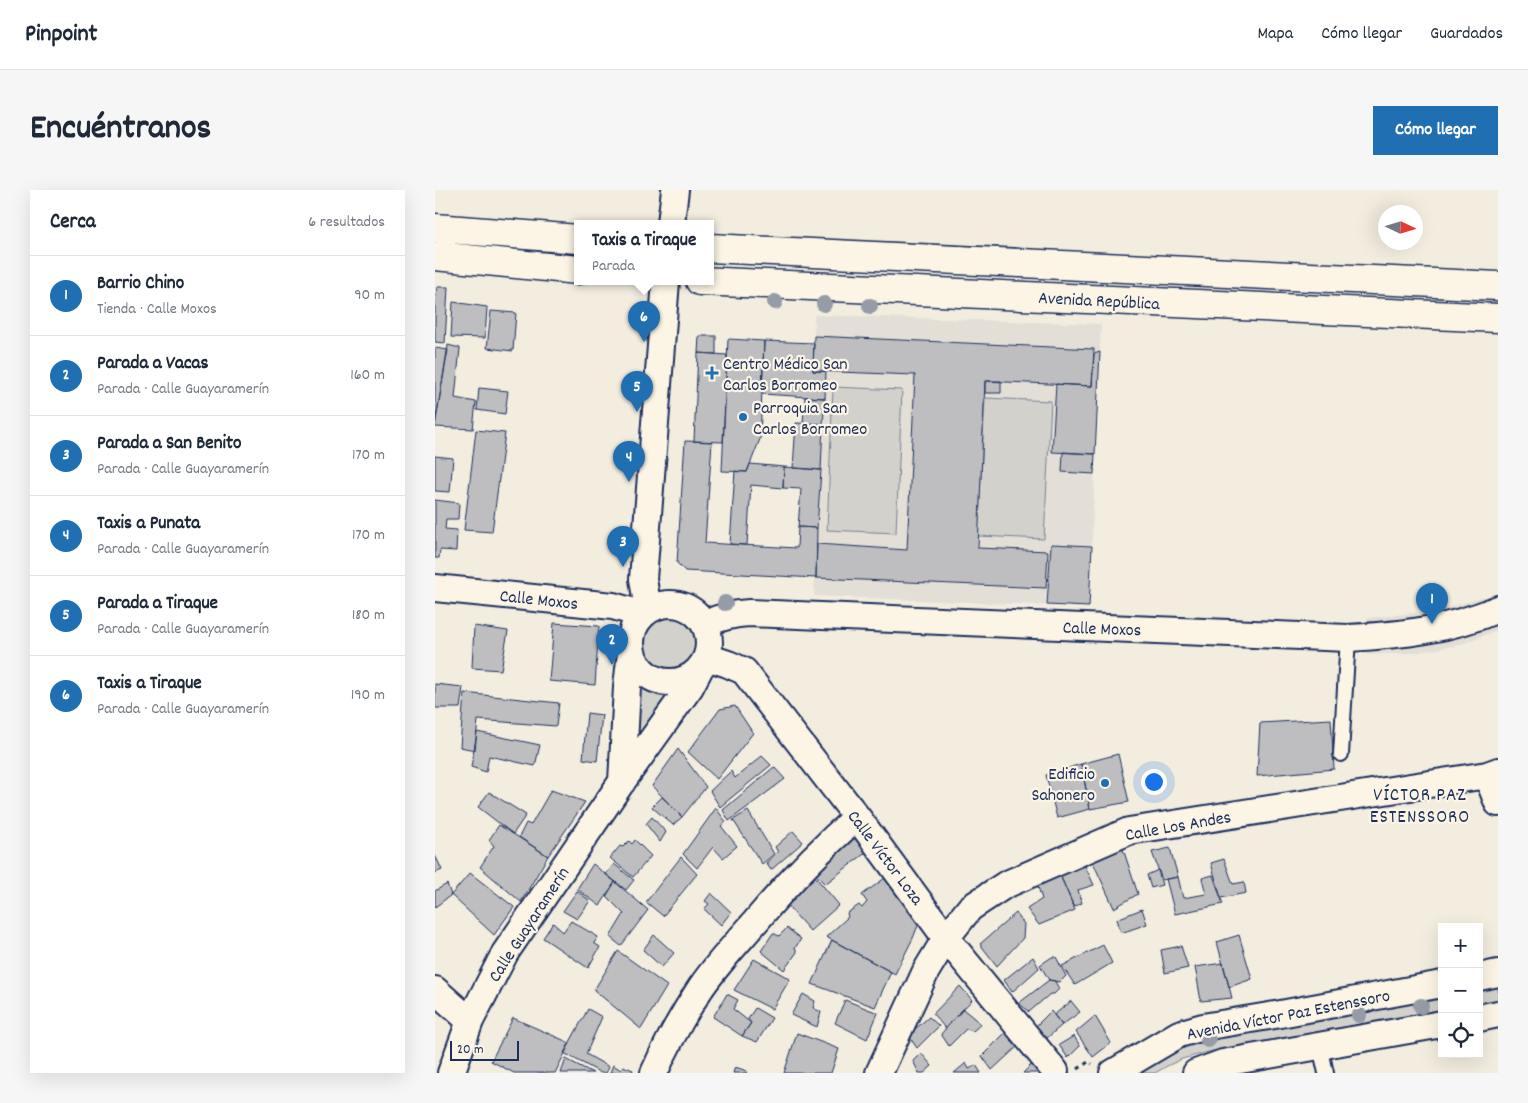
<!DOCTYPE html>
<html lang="es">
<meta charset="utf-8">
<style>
:root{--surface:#fff;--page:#f6f6f7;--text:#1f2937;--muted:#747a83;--line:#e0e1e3;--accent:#1f6fb2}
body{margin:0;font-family:Dekko,sans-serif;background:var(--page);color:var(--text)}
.controls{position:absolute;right:15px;bottom:15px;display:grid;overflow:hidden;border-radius:0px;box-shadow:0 5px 20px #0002}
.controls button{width:45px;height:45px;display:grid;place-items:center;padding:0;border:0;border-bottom:1px solid var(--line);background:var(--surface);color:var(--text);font:25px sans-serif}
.compass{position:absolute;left:943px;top:15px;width:45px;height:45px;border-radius:50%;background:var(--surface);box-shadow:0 5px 20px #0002;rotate:94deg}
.scale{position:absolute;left:15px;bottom:12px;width:69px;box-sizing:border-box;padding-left:5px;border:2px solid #1b2f5e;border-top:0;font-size:14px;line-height:18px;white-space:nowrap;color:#1b2f5e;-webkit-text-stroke:4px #fcf5e5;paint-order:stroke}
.you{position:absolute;left:718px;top:591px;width:18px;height:18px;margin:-12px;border:4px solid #fff;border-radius:50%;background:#1a73e8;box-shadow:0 0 0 8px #1a73e833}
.badge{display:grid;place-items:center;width:32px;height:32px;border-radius:50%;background:var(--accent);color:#fff;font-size:16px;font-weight:700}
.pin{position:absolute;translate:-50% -41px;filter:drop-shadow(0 1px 2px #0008)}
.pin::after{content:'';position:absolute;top:26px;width:18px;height:15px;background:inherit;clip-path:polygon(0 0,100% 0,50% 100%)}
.popup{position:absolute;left:139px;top:30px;width:140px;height:65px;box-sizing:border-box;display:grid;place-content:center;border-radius:0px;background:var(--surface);filter:drop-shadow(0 1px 4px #0005);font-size:16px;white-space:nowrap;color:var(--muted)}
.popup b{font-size:19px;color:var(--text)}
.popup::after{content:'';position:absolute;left:50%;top:100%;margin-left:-10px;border:10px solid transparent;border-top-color:var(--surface)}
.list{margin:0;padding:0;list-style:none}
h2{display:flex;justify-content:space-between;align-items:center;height:65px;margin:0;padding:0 20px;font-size:21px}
h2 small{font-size:16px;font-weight:400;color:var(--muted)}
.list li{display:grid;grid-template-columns:32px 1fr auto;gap:15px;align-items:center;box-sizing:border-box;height:80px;padding:0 20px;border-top:1px solid var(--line)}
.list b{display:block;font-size:19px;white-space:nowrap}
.list p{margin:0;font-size:16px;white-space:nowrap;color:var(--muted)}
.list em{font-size:16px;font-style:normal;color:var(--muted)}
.icon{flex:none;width:28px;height:28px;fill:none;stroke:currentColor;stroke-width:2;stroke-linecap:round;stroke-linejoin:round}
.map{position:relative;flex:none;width:1063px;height:883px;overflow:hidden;border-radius:0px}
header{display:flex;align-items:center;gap:30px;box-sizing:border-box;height:70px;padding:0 25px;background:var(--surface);border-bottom:1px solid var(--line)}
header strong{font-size:24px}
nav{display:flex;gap:28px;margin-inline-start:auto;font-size:18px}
.intro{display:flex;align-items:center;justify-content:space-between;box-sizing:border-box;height:120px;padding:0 30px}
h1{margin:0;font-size:35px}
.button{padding:12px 22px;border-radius:0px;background:var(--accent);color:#fff;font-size:18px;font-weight:700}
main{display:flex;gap:30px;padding:0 30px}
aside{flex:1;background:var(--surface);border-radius:0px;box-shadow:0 5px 20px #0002}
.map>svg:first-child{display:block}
.built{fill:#e3dfd6}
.green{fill:#d3d1cc;stroke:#778095}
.building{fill:#bebec0;stroke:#1b2f5e}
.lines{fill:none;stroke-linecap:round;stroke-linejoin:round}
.lane-casing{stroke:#1b2f5e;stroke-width:18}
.street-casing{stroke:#1b2f5e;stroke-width:30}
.secondary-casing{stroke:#1b2f5e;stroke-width:31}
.path{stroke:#1b2f5e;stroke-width:3;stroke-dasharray:4 4;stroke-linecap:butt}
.lane{stroke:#fcf5e5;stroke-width:14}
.street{stroke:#fcf5e5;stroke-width:26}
.secondary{stroke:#fcf5e5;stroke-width:28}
.tree{fill:#969ba8}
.poi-dot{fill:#1f6fb2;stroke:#fcf5e5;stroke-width:2}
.labels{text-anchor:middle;stroke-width:4.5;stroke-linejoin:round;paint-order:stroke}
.street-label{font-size:18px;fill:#1b2f5e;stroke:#fcf5e5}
.poi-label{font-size:18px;fill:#1b2f5e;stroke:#fcf5e5;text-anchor:start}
.neighbourhood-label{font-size:19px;letter-spacing:1px;fill:#1b2f5e;stroke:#fcf5e5}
</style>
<header>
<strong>Pinpoint</strong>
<nav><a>Mapa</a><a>Cómo llegar</a><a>Guardados</a></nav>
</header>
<div class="intro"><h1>Encuéntranos</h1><a class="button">Cómo llegar</a></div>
<main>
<aside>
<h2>Cerca<small>6 resultados</small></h2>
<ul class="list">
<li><span class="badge">1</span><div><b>Barrio Chino</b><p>Tienda · Calle Moxos</p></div><em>90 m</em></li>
<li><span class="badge">2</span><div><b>Parada a Vacas</b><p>Parada · Calle Guayaramerín</p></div><em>160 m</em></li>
<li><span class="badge">3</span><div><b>Parada a San Benito</b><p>Parada · Calle Guayaramerín</p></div><em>170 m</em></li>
<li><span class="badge">4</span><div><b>Taxis a Punata</b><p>Parada · Calle Guayaramerín</p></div><em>170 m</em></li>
<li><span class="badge">5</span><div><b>Parada a Tiraque</b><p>Parada · Calle Guayaramerín</p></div><em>180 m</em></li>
<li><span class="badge">6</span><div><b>Taxis a Tiraque</b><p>Parada · Calle Guayaramerín</p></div><em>190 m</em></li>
</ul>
</aside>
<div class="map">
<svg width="1063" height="883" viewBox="0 0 1063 883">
<rect width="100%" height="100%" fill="#f3ede0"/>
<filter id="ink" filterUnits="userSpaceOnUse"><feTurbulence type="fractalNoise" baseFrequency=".02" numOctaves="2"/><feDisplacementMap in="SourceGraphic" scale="10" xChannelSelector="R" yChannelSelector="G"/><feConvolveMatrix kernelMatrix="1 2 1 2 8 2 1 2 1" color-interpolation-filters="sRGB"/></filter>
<g filter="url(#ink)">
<!-- built -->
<path class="built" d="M379 125 666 134 654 417 379 406 391 182 379 153Z
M1063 403V440L1024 455 980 463 932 465V428L979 423 1014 417Z"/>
<!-- green -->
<path class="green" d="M398 197 467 200 461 343 392 340Z
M550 208 616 211 609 349 543 346Z
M205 454a30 30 0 1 1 60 0a30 30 0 1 1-60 0Z
M205 497 223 506 233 507 198 555Z
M1063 794V813L1044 817V797Z
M1007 804V823L777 861 747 869 732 876 720 883H695L753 848Z"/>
<!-- building -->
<path class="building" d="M2 97H13L10 153 0 152V112Z
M18 112 52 117 50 148 16 147Z
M56 121 81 123 78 161 52 158Z
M264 146H281V164L263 163Z
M379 146 659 159 657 196 550 191 543 358 613 361 611 398 381 388 382 354 472 360 480 185 378 181Z
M293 149 329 151 325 249 312 282 287 281Z
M329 151 379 153 378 181H391L390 208 327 204Z
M13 155 25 158 20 208 41 212 38 239 0 237Z
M0 158 13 160 0 233Z
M665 162 660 264 617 262 621 194 657 196 659 164Z
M263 163 292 165 288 252 259 251Z
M550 191H566V203H550Z
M44 198 73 201 70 224 42 220Z
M370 207 390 208 388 234 368 233Z
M361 233 388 234 386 280 358 278Z
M41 240 70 243 57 342 29 340Z
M250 251 277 252 270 353 362 358 363 337 382 338 381 388 250 381 242 373Z
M628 262 660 264 659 284 627 282Z
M0 266 18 268 15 302 0 301Z
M315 274 349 277 348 298 316 295 312 355 295 354 300 281 312 282Z
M349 277 386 280 382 338 363 337 366 299 348 298Z
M0 310 24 313 23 329H11L10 339 22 340 21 361 5 360 4 368H0Z
M616 354 657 356 654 417 612 415Z
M119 433 164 436 160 495 114 491Z
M39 436 73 441 66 480 37 478Z
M0 494 28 497 25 518H0Z
M29 503 124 513 121 536 43 530 40 560 25 557Z
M300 516 318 543 282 589 253 562 285 519Z
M152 523 167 525 162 571 148 569Z
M896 529 899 579 822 586 825 533Z
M42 542 105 555 100 576 54 566 51 582 36 577Z
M243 559 271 597 247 627 217 596Z
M683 564 694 612 655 619 646 574Z
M327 566 336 575 285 617 275 601 296 581 300 588Z
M646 574 655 619 622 628 611 585Z
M339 577 350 589 294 631 288 620Z
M116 600 150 612 113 666 84 647 91 633 96 635Z
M54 602 91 625 78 644 43 617Z
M227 607 247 627 238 635 217 617Z
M281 618 291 632 286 636 302 656 288 668 278 657 262 678 248 664Z
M313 621 339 664 327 674 298 630Z
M217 627 231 642 225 652 211 634Z
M64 635 113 666 86 712 45 677 59 656 54 650Z
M358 641 368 652 336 680 331 673 343 662 340 657Z
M422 646 433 661 390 694 380 684Z
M200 650 216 666 198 687 175 668 185 656 188 657 194 651 197 654Z
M735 658 743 687 727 690 717 662Z
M688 659 703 704 679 718 656 668Z
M0 665 7 680 0 683Z
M246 667 262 684 228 726 211 712Z
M789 669 798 694 809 692 811 703 786 708 776 673Z
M158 674 180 692 165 716 142 699Z
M179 674 199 690 191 700 171 684Z
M650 676 659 695 643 700 647 713 639 717 625 685Z
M723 680 727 695 716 698 712 685Z
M35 683 79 717 59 745 16 705Z
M378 684 404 715 375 741 349 712Z
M454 685 484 733 478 748 460 784 391 747 413 727 412 723 424 715 427 718 432 712 427 705Z
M625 685 640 720 604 735 592 719 607 709 602 694Z
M778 685 788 714 740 724 731 689 743 687 748 708 771 704 767 688Z
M180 692 213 720 186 756 175 747 189 724 171 706Z
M12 694 16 705 0 717V701Z
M142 701 155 711 142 729 128 721Z
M276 703 296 722 286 735 269 719 274 714 270 711Z
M707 719 712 734 686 743 682 729Z
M581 723 589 734 588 748 562 776 545 754Z
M136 731 163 747 159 753 165 757 153 778 108 748 118 733 128 742Z
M352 738 366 749 360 758 362 762 349 780 326 761 338 743 344 746Z
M219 745 239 763 227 777 208 760Z
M804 745 817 789 794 797 782 752Z
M397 750 456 782 440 817 377 794Z
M668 755 677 773 640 795 627 776Z
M746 756 753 778 730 783 726 760Z
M183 761 232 796 206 839 159 800Z
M598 767 604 778 577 802 569 790Z
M617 767H621L631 786 625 792 614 790 605 775Z
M319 769 355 789 337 819 299 800Z
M788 773 797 808 766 811 760 777Z
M614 790 620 791 624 799 619 804H615L594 822 584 813Z
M525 796 537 810 510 838 498 824Z
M292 804 303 810 298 819 316 833 307 846 278 827Z
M368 804 380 811 378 818 386 822 382 837 356 825Z
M410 810 443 823 432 849 400 833Z
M636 811 645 822 627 835 619 825Z
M320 818 337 828 322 852 307 846 316 833 313 829Z
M153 819 167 827 151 864 174 877 171 883H166L129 863Z
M528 819 546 834 538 841 531 839 514 856 506 844Z
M616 821 627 835 612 848 601 836Z
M660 826 676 853 658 867 641 842Z
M494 827 504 836 482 858 473 845Z
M78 828 135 853 120 883H79L56 871Z
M572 841 583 856 557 880 547 866Z
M362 843 404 859 396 883H349Z
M639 846 645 856 633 868 624 855Z
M486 863 497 876 489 883H484L478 871Z
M131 869 158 883H126Z
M531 873 534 879 541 875 546 883H519Z
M598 873 606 883H588Z
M178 875 186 880 188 876 198 880 197 883H175Z
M300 877 312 881V883H298Z"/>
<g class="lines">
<!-- lane casing -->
<g class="lane-casing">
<path id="lane" d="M906 564 913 448
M885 856 891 883"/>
</g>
<!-- street casing -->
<g class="street-casing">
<path id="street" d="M236 33 240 0
M0 398 178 416 192 420 205 428
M196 453a39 39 0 1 1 78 0a39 39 0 1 1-78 0Z
M213 420 208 389 231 91
M270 434C285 427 297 424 314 423L913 448C966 445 1014 440 1063 419
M272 467 293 474 309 481 422 627 511 748 620 881
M1052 585 1063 613
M187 592 192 497 196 461
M1044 787 1063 783
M0 800 35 831
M1044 828 1063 824
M16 883 35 831 70 763 186 593 255 497 264 480
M219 883C231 856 246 828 263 802 278 778 302 753 321 731 352 694 385 659 422 627
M444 883 491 781 511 748 535 718 570 695 694 641 1052 585 1063 581
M678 883 744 844 768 837 840 825 1007 794
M761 883 788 873 1007 834"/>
</g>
<!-- secondary casing -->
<g class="secondary-casing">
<path id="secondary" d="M0 38 143 49
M275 58 1063 96
M0 66 143 80
M265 91 1063 128"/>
</g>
<!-- path -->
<path class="path" d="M643 879 653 872 657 874"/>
<!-- lane -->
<use href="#lane" class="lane"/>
<!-- street -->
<use href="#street" class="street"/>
<!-- secondary -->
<use href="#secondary" class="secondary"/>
</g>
<!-- trees -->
<g class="tree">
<circle cx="340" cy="112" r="8"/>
<circle cx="389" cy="114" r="8"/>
<circle cx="435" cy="116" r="8"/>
<circle cx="290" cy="413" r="8"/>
<circle cx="986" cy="816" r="8"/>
<circle cx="924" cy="825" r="8"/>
<circle cx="773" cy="850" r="8"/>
</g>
</g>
<!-- markers -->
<g class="poi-dot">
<path d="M274.5 175.5h5v5h5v5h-5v5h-5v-5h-5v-5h5z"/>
<circle cx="308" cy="227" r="5"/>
<circle cx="670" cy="593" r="5"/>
</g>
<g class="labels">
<!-- street labels -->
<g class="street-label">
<text transform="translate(664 110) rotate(3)" y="6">Avenida República</text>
<text transform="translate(104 409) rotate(6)" y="6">Calle Moxos</text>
<text transform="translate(667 438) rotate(2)" y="6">Calle Moxos</text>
<text transform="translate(743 635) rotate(-10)" y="6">Calle Los Andes</text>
<text transform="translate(451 667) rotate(53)" y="6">Calle Víctor Loza</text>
<text transform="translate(93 734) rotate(-57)" y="6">Calle Guayaramerín</text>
<text transform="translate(853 824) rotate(-11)" y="6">Avenida Víctor Paz Estenssoro</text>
</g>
<!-- poi labels -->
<g class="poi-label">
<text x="288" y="179">Centro Médico San<tspan x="288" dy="21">Carlos Borromeo</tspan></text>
<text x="318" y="223">Parroquia San<tspan x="318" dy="21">Carlos Borromeo</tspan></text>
<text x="660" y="589" text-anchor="end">Edificio<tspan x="660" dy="21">Sahonero</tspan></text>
</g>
<!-- neighbourhood labels -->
<g class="neighbourhood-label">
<text x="985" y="610">VÍCTOR PAZ<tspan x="985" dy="22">ESTENSSORO</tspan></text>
</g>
</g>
</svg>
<div class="controls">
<button>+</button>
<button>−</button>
<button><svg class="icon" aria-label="locate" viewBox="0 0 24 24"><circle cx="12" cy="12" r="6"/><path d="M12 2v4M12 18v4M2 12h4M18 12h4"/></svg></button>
</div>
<svg class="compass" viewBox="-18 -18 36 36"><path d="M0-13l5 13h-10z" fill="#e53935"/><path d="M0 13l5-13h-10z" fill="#747a83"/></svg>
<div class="scale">20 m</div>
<div class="you"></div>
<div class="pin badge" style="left:997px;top:434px">1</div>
<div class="pin badge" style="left:177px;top:475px">2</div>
<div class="pin badge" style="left:188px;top:377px">3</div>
<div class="pin badge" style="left:194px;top:292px">4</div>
<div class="pin badge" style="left:202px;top:222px">5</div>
<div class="pin badge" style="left:209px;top:152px">6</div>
<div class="popup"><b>Taxis a Tiraque</b>Parada</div>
</div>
</main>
